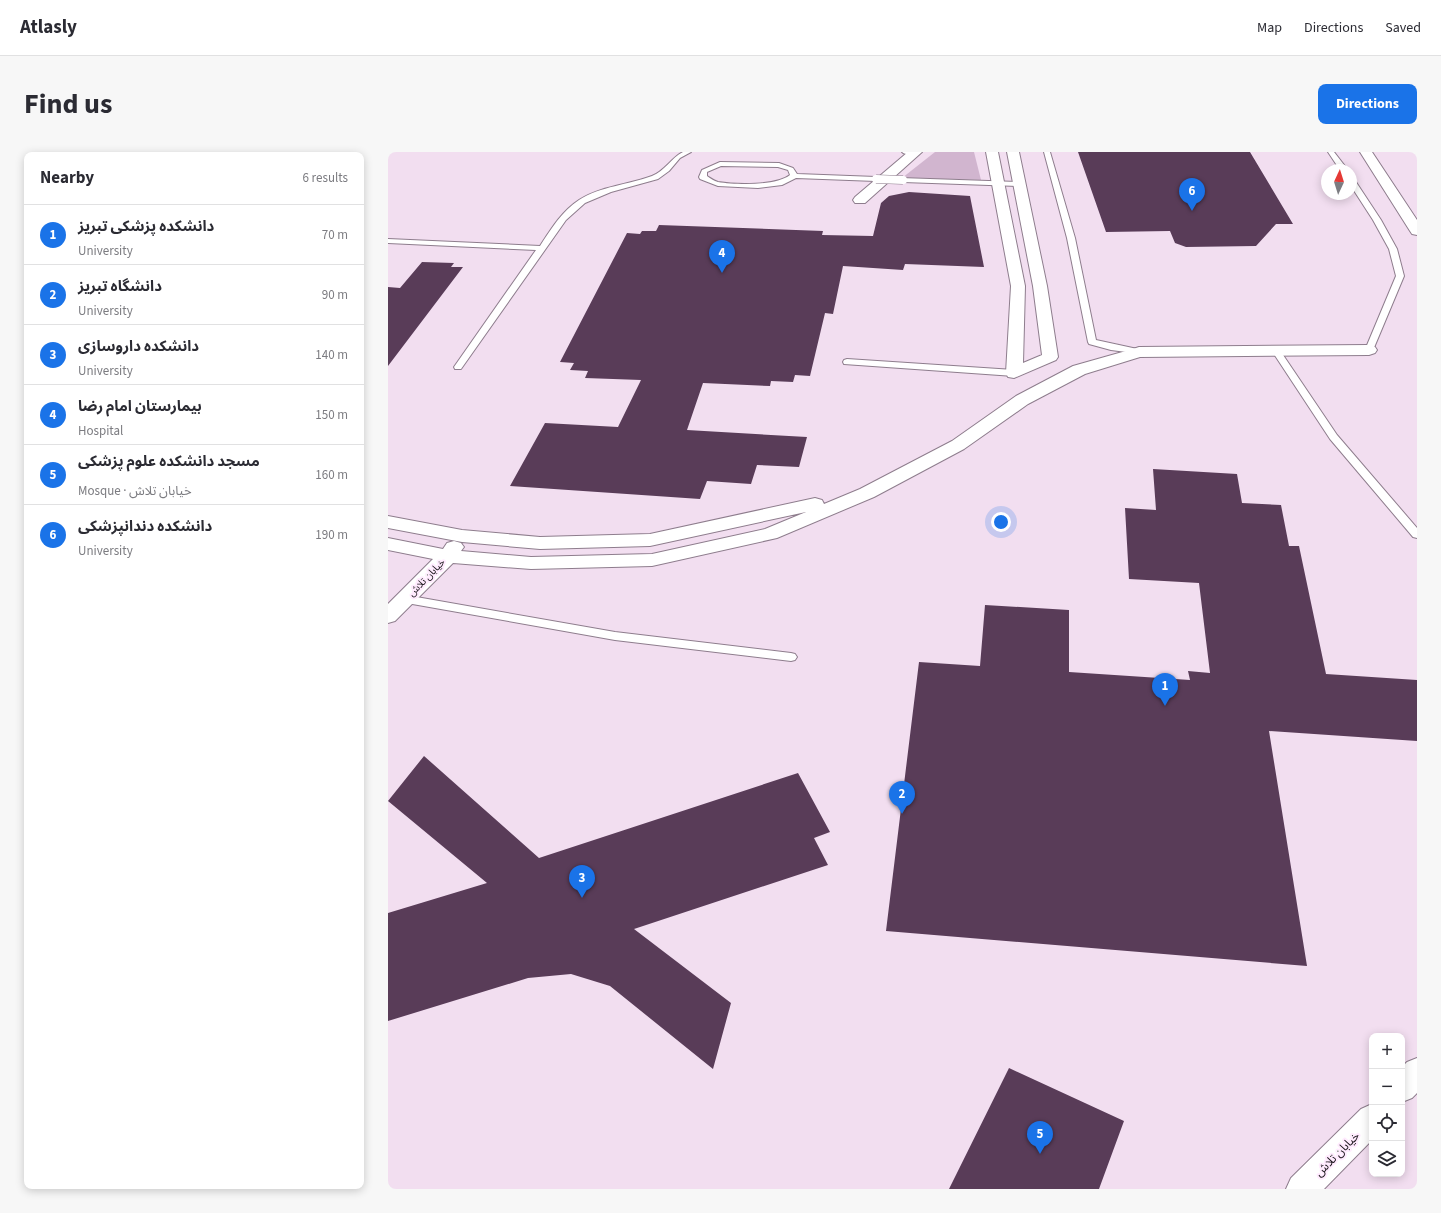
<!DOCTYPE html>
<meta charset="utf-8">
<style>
:root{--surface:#fff;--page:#f7f7f7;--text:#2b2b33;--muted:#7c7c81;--line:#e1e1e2;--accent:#1a73e8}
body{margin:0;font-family:"Source Sans 3","Noto Sans Arabic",sans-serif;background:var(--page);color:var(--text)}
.controls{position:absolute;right:12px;bottom:12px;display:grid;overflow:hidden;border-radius:8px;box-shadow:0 2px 10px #0003}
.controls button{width:36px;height:36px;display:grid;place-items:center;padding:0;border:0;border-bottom:1px solid var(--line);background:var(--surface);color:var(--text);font:20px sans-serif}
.compass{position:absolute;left:933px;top:12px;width:36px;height:36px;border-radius:50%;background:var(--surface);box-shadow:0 2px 10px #0003;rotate:4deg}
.you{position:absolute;left:613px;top:370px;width:14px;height:14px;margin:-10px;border:3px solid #fff;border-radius:50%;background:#1a73e8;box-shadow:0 0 0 6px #1a73e833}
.badge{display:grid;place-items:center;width:26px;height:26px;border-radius:50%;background:var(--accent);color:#fff;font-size:13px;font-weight:700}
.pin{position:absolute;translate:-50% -33px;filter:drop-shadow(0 1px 2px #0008)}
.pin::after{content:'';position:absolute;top:21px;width:14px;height:12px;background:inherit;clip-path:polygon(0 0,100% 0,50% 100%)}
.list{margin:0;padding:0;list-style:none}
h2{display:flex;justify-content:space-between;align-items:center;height:52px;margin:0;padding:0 16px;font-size:17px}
h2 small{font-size:13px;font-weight:400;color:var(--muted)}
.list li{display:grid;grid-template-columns:26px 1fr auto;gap:12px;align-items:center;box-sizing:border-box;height:60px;padding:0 16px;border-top:1px solid var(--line)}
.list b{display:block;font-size:15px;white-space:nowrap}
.list p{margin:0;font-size:13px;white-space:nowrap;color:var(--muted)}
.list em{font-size:13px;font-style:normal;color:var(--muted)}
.icon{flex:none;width:22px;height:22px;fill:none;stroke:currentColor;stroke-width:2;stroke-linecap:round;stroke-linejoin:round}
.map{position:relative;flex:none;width:1029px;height:1037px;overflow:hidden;border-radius:8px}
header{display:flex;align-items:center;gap:24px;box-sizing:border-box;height:56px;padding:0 20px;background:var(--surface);border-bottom:1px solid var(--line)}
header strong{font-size:19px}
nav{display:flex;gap:22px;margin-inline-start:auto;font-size:14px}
.intro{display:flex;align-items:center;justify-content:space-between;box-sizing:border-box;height:96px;padding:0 24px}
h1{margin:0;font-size:28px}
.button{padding:10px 18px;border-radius:8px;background:var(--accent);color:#fff;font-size:14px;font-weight:700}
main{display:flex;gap:24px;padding:0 24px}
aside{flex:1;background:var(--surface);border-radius:8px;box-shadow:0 2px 10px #0003}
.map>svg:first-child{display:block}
.green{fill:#d1b5cf}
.building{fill:#593c58}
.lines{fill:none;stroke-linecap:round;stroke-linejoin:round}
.service-casing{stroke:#8e7d8d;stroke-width:2}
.minor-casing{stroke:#8e7d8d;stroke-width:2}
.service{fill:#fff;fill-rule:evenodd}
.minor{fill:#fff;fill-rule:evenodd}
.service-bridge-casing{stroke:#8e7d8d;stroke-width:9;stroke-linecap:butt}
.service-bridge{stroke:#fff;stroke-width:8}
.labels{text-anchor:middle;stroke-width:4;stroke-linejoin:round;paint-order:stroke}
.street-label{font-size:10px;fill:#1a141a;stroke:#ffebfe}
.near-street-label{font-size:12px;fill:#1a141a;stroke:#ffebfe}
</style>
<header>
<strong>Atlasly</strong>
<nav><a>Map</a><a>Directions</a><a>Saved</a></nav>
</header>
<div class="intro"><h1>Find us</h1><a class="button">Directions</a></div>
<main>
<aside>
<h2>Nearby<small>6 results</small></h2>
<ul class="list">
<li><span class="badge">1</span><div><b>دانشکده پزشکی تبریز</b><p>University</p></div><em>70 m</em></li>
<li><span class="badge">2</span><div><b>دانشگاه تبریز</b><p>University</p></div><em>90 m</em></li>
<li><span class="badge">3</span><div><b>دانشکده داروسازی</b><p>University</p></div><em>140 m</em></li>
<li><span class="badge">4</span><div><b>بیمارستان امام رضا</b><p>Hospital</p></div><em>150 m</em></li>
<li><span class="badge">5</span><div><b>مسجد دانشکده علوم پزشکی</b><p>Mosque · خیابان تلاش</p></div><em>160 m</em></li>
<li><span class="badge">6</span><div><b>دانشکده دندانپزشکی</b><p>University</p></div><em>190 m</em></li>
</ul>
</aside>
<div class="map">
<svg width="1029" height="1037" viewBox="0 0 1029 1037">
<rect width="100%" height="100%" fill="#f2def0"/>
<!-- green -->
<path class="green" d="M547 0H586L593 28 514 26Z"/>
<!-- building -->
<path class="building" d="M690 0H862L905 72H888L868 94 798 95 787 91 782 79 718 80Z
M521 40 582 44 596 115 517 112 515 118 455 114 445 162 437 161 422 224 407 223 405 230 383 229 382 234 315 231 299 278 419 285 411 315 369 313 363 332 319 329 312 347 122 334 157 271 230 275 253 228 197 226 200 219 182 218 186 211 172 210 239 81 252 82 254 79H268L271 73 435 79 434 83 485 84 493 51 501 44Z
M34 110 66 111 63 115H75L0 214V135L12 136Z
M765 317 849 322 854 351 893 353 901 394H911L938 522 1029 528V589L881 579 919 814 498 779 531 510 592 514 597 453 681 458V520L802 528 800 519 822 521 811 431 741 427 737 356 768 358Z
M36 604 151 706 410 621 442 680 426 686 440 713 246 777 343 851 325 917 222 834 183 822 140 826 0 869V761L99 731 0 649Z
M621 916 736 969 711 1037H561Z"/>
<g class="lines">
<!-- service casing -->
<g class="service-casing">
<path id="service" d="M295 0H303L292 6 281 19 270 27 223 40 197 51 178 68 73 217H67L66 215 148 98 0 91V87L152 94C163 77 174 59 191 48 213 34 240 33 264 24 277 19 283 6 295 0Z
M514 0H530V1C527 4 517 3 514 0Z
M656 0H662L687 86 708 188 754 198 755 200 754 202 723 198 701 192 700 190 679 86Z
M940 0H946L960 18H952Z
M332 10 391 11 405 16 409 22 488 25 492 27 488 29 408 26 394 33 370 36 330 34 312 27 311 25 314 18ZM333 14 390 15 400 18 402 23C388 34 348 33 330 30 326 29 322 26 319 24V20Z
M512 26 632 30 636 32 632 34 515 30 511 28Z
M963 27H966L993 68 1009 97 1016 124 985 198 981 201 977 198 1008 124 1001 97 985 68 963 34Z
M888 196 891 197 949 283 1029 376V386L1025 385 942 287 884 199Z
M459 207 626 218 631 221 626 224 456 212 455 210 456 208Z
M17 443 227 480 403 501 407 502 409 505 407 508 403 509 227 488 13 450 11 447 13 444Z"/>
</g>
<!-- minor casing -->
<g class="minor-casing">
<path id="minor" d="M520 0H534L477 51H467L465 48 467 45Z
M598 0H610L637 134 635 211 654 203 645 134 619 0H631L659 134 670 205 668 208 626 226 620 225 618 221 623 134Z
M972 0H984L1029 68V83L1024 82 1022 79Z
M981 193 987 195 989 198 987 201 981 203 752 205 697 222 640 252 576 297 486 345 389 386 264 414 143 417 65 411 7 469 0 471V452L45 407 0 398V386L55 397 59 391 66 389 73 391 76 395 73 399 143 405 264 402 377 377 418 360 262 394 152 397 74 390 0 376V364L74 378 152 385 262 382 427 346 434 348 436 352 472 337 564 289 628 244 685 214 745 197 751 195Z
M1029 906V941L1024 946 1014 950V915L1019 910Z
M984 952V988L936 1037H898L903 1026 973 957Z"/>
</g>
<!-- service -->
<use href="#service" class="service"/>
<!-- minor -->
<use href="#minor" class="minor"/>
<!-- service-bridge casing -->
<g class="service-bridge-casing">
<path id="service-bridge" d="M488 27 515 28"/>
</g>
<!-- service-bridge -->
<use href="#service-bridge" class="service-bridge"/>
</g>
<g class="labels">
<!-- street labels -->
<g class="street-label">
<text transform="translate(38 425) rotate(-46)" y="4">خیابان تلاش</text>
</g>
<!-- near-street labels -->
<g class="near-street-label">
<text transform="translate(949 1002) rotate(-45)" y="4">خیابان تلاش</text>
</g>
</g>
</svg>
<div class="controls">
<button>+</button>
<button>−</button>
<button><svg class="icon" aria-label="locate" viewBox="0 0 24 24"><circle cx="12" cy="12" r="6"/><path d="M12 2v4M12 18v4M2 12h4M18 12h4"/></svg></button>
<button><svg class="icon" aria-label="layers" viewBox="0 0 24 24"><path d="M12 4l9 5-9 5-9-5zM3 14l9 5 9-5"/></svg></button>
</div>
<svg class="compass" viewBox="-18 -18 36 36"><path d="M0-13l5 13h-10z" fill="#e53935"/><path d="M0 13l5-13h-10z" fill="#7c7c81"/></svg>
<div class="you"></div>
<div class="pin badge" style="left:777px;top:554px">1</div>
<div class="pin badge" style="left:514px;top:662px">2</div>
<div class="pin badge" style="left:194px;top:746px">3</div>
<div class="pin badge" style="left:334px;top:121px">4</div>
<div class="pin badge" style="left:652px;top:1002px">5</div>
<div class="pin badge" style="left:804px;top:59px">6</div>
</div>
</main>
